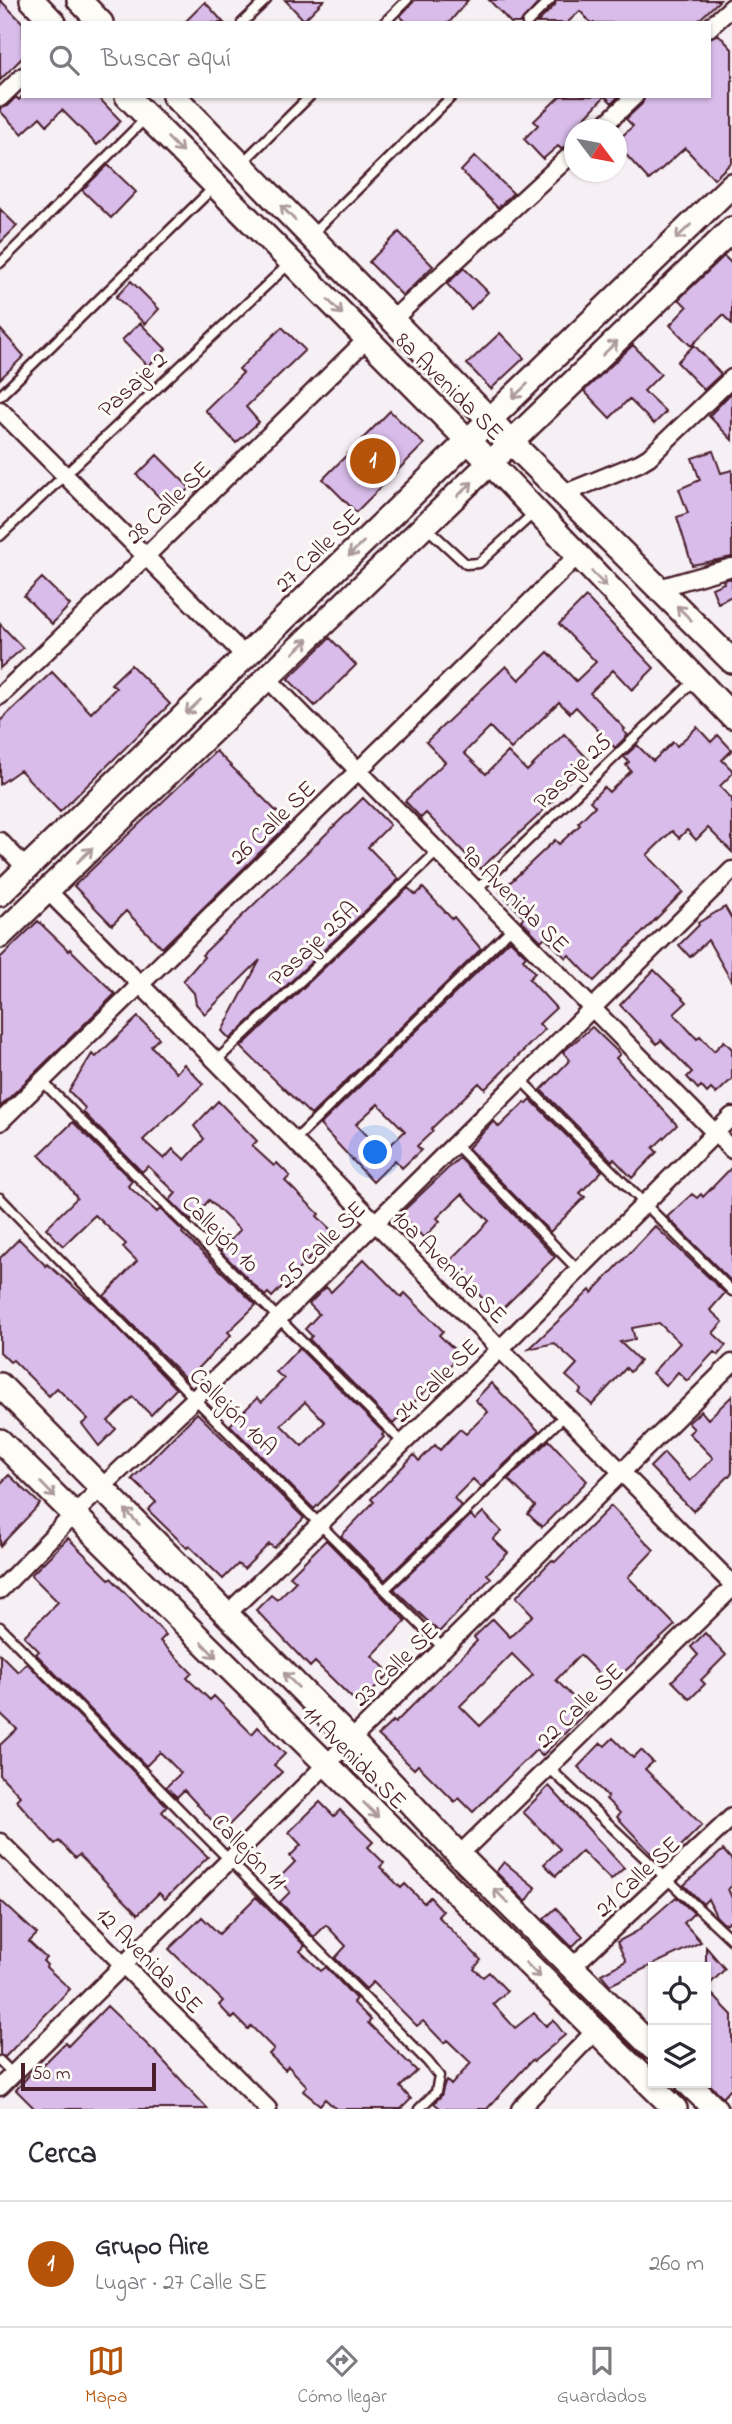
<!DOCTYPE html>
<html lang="es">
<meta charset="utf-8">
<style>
:root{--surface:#fff;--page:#f7f7f7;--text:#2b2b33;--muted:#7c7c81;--line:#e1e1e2;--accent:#b45309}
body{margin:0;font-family:"Indie Flower",sans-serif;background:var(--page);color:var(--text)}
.controls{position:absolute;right:21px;bottom:21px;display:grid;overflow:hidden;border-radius:0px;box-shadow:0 2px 5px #0004}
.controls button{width:63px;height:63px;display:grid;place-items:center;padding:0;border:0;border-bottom:2px solid var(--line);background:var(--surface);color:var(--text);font:35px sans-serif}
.compass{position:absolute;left:564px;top:119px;width:63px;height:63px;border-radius:50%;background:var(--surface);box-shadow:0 2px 5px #0004;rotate:122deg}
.scale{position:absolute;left:21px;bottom:18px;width:135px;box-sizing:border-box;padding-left:7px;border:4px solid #4a1f2b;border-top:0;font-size:19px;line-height:24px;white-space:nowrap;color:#4a1f2b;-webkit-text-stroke:5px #fdfcf7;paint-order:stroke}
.you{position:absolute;left:376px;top:1153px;width:24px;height:24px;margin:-18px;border:5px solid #fff;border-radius:50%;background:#1a73e8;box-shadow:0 0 0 10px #1a73e833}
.badge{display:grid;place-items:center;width:46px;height:46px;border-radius:50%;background:var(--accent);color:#fff;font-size:23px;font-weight:700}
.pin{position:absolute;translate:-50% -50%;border:4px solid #fff;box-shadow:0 2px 7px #0006}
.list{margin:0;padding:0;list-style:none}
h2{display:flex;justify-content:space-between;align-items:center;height:91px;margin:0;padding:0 28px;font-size:30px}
h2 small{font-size:23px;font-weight:400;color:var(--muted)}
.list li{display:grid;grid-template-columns:46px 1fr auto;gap:21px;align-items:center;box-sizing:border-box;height:126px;padding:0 28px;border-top:2px solid var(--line)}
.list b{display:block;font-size:26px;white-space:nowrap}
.list p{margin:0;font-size:23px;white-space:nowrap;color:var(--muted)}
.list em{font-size:23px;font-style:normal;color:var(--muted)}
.icon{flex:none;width:38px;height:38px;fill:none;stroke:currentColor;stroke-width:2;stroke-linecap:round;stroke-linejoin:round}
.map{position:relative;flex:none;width:732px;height:2109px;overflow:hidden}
.search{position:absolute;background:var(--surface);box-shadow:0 2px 5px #0004;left:21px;right:21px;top:21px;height:77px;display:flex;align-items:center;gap:18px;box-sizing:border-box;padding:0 24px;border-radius:0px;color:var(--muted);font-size:26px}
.sheet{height:217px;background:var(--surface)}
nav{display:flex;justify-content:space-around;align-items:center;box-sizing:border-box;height:98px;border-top:2px solid var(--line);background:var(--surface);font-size:19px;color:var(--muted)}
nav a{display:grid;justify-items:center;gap:4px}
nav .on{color:var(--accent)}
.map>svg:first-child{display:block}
.building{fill:#d9bcea;stroke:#4a1f2b;stroke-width:2;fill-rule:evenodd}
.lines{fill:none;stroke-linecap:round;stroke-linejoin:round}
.lane-casing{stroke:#4a1f2b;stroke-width:13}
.street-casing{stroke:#4a1f2b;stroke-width:21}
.secondary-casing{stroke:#4a1f2b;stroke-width:28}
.lane{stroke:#fdfcf7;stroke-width:8}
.street{stroke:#fdfcf7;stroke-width:16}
.secondary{stroke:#fdfcf7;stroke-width:23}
.oneway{stroke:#ac999b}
.labels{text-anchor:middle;stroke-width:6;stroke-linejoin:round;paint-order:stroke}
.street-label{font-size:24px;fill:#4a1f2b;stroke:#fdfcf7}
</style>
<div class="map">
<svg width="732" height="2109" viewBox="0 0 732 2109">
<rect width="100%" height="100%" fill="#f6eff4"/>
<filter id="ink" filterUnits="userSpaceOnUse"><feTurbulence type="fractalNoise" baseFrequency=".0143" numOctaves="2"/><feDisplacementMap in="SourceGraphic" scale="14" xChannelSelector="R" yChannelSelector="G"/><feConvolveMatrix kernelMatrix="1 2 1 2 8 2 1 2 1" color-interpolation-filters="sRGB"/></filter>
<g filter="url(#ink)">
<!-- building -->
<path class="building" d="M0 0 23 23V57L0 80Z
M285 0H324L304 20Z
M415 0H468L449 23H407L400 16Z
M489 0H541L521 23H511Z
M556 0H720L696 23H591L580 11 567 23H537L555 5Z
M205 2 224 23H184Z
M718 34 732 49V162L714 179 685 148 649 180 617 145V141L633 126 626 119 642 104 645 96H709V38Z
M22 96H97L121 121 97 145 62 110 47 125 40 117 22 134 0 111V108L7 106 16 97 19 100Z
M560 96H619L612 103 605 96 575 128V139L561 149 558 146 543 159 524 139 538 125 534 121Z
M475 156 513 193 498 208 461 171Z
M108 165 136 192 111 218 82 190Z
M0 209 17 226 0 243Z
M399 232 433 266 403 296 369 262Z
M724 256 732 264V324L723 315 691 346 670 325 687 307 679 299Z
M464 268 488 292 471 309 447 284Z
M131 281 159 309 145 324 116 297Z
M140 323 166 349 148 366 122 340Z
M282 327 305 350 246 407 259 422 236 443 205 410 243 373 239 369Z
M0 329 24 356 0 379Z
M500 333 524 358 491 389 467 364Z
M633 345 661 374 644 391 666 412 654 424 629 399 610 418 584 391Z
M694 345 721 374 704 390 677 362Z
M732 392V440L709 416Z
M390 411 424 444 356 512 323 479Z
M713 451 721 473 732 470V557L692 565 677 517 688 513 679 489 700 480 692 458Z
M157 455 190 488 170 508 137 475Z
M42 578 70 605 52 624 24 596Z
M732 578V596L718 603 712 588 724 583 723 580Z
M586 597 654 668 632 690 613 670 590 693 625 729 623 731 628 735 615 748 576 707 570 713 559 702 511 749 490 727 464 753 486 774 508 752 527 771 564 734 590 761 552 797 554 799 536 818 480 869 426 813 421 818 405 801 445 762 426 742 506 666 519 680 548 652 576 681 596 662 559 624Z
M0 624 23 648 0 668Z
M330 638 356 665 315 706 288 679Z
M131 665 170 704 60 812 20 770 0 784V721L52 672 91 713 116 688 111 684Z
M697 727 711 742 718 735 732 750 722 760 732 770V774L720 786 732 799V852L708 828 696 840 687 830 679 838 672 831 647 855 683 892 594 981 569 955 566 958 545 937 541 941 521 920 524 917 500 892 555 840 559 844 580 825 578 823 595 806 590 801 604 787 609 792 631 771 626 765 629 762 624 757 637 745 653 761 673 742 677 746Z
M216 751 289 824 162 948 126 911 112 925 74 886Z
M363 798 390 825 368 847 399 879 230 1039 222 1031 260 960 205 1014 196 1004 194 993 183 981 204 957 202 955Z
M408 888 416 895 423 888 452 919 454 917 481 949 311 1115 241 1047Z
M725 907 732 919V982L708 940 690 957 679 945 699 925 698 923Z
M38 921 69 951 70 949 115 994 0 1107V958Z
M510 940 526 956 523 959 535 973 529 979 556 1008 539 1024 545 1029 485 1089 479 1083 431 1129 433 1131 417 1146 421 1150 402 1168 395 1160 373 1182 320 1125ZM378 1104 405 1131 383 1152 356 1124Z
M654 970 687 1002 674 1014 697 1039 700 1036 714 1051 724 1041 732 1049V1079L716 1094 711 1089 707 1093 701 1086 698 1089 687 1077 692 1072 661 1040 657 1044 620 1005Z
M138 1017 159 1038 151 1046 176 1073 184 1064 203 1084 143 1140 164 1159 173 1149 185 1160 204 1139 194 1126 218 1101 257 1141 252 1146 274 1166 277 1163 290 1176 285 1181 319 1214 317 1216 334 1233 272 1297 268 1293 265 1296 220 1251 240 1230 209 1200 191 1221 170 1200 176 1193 148 1166 142 1172 83 1112 85 1108 69 1091 92 1054 96 1057Z
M592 1027 620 1054 616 1058 677 1125 653 1148 657 1152 632 1178 614 1159 612 1161 541 1090 570 1060 563 1052Z
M531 1100 602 1171 580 1193 585 1197 550 1232 468 1148 494 1121 499 1127 525 1102 527 1104Z
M73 1122 132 1181 128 1186 157 1212 160 1209 183 1231 182 1233 256 1305 228 1332 231 1335 187 1380 104 1296 137 1261 123 1247 126 1244 95 1215 63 1246 46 1228 77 1198 67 1184 39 1155Z
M459 1158 555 1257 497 1314 449 1262 489 1221 462 1194 437 1218 440 1221 424 1238 400 1214Z
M732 1167V1282L667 1217 692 1194 697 1198 701 1194 703 1197Z
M655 1226 725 1293 710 1310 723 1322 713 1333 726 1345 718 1355 714 1352 687 1381 678 1372 666 1386 652 1373 680 1343 659 1323 632 1328 635 1339 620 1342 640 1361 630 1372 626 1368 592 1405 579 1393 582 1390 566 1376 577 1364 554 1343 529 1349 590 1290 592 1293Z
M19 1239 46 1266 47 1264 95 1305 176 1389 151 1415 133 1397 108 1421 116 1429 99 1446 82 1424 88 1419 57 1388 49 1396 13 1360 10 1362 0 1352V1258Z
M364 1259 401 1297 405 1293 443 1331 439 1335 460 1355 393 1424 309 1339 312 1336 305 1329 319 1314 309 1304 326 1287 331 1292Z
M299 1348 384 1433 382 1435 384 1437 314 1509 230 1425 257 1398 262 1402 284 1379 276 1372ZM305 1402 325 1422 302 1446 281 1425Z
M491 1383 539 1431 481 1487 473 1479 454 1498 461 1506 385 1580 341 1536 374 1502 371 1499 414 1455 419 1461 435 1445 440 1450 460 1429 466 1434 488 1412 475 1400Z
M732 1396V1473L693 1511 650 1467 664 1453 690 1481 713 1458 689 1433 694 1429 688 1423 701 1411 708 1419Z
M197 1413 304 1518 274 1548 269 1544 244 1569 238 1564 223 1579 189 1546 187 1548 148 1510 156 1502 132 1479Z
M549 1440 587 1481 542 1527 528 1514 535 1506 508 1479Z
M9 1475 40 1504 0 1546V1484Z
M611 1506 654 1550 628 1577 675 1625 610 1685 580 1655 556 1680 587 1711 542 1756 536 1750 473 1812 459 1798 455 1802 418 1765 414 1769 378 1735 393 1721 395 1723 477 1641 474 1637 493 1619 510 1637 533 1615 516 1597 552 1560 555 1562ZM512 1654 533 1675 480 1726 460 1706Z
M483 1512 501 1531 493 1539 508 1553 487 1574 491 1578 439 1632 394 1589 471 1515 475 1520Z
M68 1538 109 1579 111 1578 166 1635 160 1641 192 1673 187 1678 210 1700 214 1696 252 1734 258 1727 285 1754 274 1765 282 1772 227 1827 222 1821 217 1826 184 1790 177 1797 166 1787 181 1773 160 1752 146 1766 36 1654 39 1651 24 1636 58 1602 31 1575Z
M326 1540 406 1621 372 1656 390 1673 359 1705 315 1662 310 1667 256 1610 271 1595 277 1600 296 1581 290 1576Z
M705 1633 726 1655 701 1680 705 1684 690 1699 672 1681 698 1655 691 1647Z
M0 1654 18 1672 27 1663 167 1806 162 1812 208 1857 165 1899 159 1893 138 1914 79 1855 75 1858 59 1841 55 1844 16 1800 20 1796 0 1775V1745L17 1729 0 1713Z
M613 1738 633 1758 641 1750 653 1762 645 1769 702 1825 662 1865 617 1817 620 1813 606 1799 608 1797 578 1767 601 1743 605 1746Z
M549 1786 624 1868 611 1880 582 1851 556 1876 544 1864 560 1849 523 1812Z
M320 1802 334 1816 340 1810 373 1842 368 1847 384 1863 380 1867 401 1888 405 1884 424 1903 430 1897 443 1911 438 1916 481 1960 474 1969 483 1977 489 1972 507 1991 493 2004 515 2028 534 2013 546 2026 553 2020 565 2035 534 2061 532 2060 487 2109H441L434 2103 441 2096 444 2085 447 2081 451 2085 471 2063 447 2040 444 2043 423 2021 417 2026 373 1982 366 1989 335 1958 346 1946 326 1925 314 1937 280 1902 290 1892 278 1879 295 1862 290 1856 301 1845 289 1832Z
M723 1850 732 1860V1886L728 1889 732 1898V1921L724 1924 716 1916 708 1899 703 1904 684 1885Z
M504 1862 536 1888 526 1902 496 1872Z
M256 1897 305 1946 300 1951 321 1971 326 1967 356 1999 353 2002 371 2020 368 2023 417 2071 400 2087 411 2099 401 2109H336L325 2099 320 2105 303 2091 307 2086 288 2066 285 2070 269 2054 274 2049 251 2026 248 2029 235 2016 232 2019 219 2005 223 2001 169 1949 202 1917 219 1934Z
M676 1897 694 1913 684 1923 701 1942 610 1985 601 1974 626 1961 617 1942 636 1932Z
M0 1900 37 1934 29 1942 46 1958 43 1961 47 1965 46 1967 70 1989 5 2057 0 2055Z
M556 1908 583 1936 572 1947 544 1919Z
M706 1947 725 1969 706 1988Z
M706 1988 732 2015V2087L723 2097 706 2081Z
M107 2006 157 2054 208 2109H35L16 2090 30 2074 32 2076 65 2043 68 2046Z"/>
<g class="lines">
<!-- lane casing -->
<g class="lane-casing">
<path id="lane" d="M242 23 266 0
M384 23 407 0
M527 23 550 0
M242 163 310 96
M312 234 452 96
M0 263 145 119
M0 396 213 188
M426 527 466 564 479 563 535 512
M0 536 291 262
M476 890 695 680
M216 1061 438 851
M521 1080 732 1291
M42 1081 403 1443
M295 1140 513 927
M455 1144 578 1270
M0 1198 194 1398 444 1649
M385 1589 564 1416
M0 1627 428 2062 439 2076 436 2092 419 2109
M548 1767 732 1940
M0 2061 12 2073"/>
</g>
<!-- street casing -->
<g class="street-casing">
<path id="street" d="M709 28 732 7
M0 98 23 76
M599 130 635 96
M392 320 574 152
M0 410 245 656
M563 494 639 463 649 457 732 378
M659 588 732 567
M268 679 732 1150
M0 696 146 556 367 339
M0 841 26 868
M48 891 732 1584
M0 1122 577 556
M0 1590 73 1515 279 1318 732 870
M227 1614 500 1349 732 1116
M0 1842 268 2109
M459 1855 732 1588
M572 1967 732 1817
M0 2087 732 1363
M520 2109 595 2031"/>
</g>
<!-- secondary casing -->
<g class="secondary-casing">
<path id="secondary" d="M32 0 54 23
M79 0 101 23
M127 96 491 464 732 716
M174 96 525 456 732 661
M0 894 732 185
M0 936 732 229
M0 1385 351 1740 459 1855 653 2048
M0 1441 675 2109
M688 2083 715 2109"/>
</g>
<!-- lane -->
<use href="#lane" class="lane"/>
<!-- street -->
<use href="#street" class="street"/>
<!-- secondary -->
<use href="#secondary" class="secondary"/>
</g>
<!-- one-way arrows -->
<defs><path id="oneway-shaft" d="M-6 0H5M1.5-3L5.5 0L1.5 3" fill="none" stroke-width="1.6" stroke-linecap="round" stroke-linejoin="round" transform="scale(1.75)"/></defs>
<g class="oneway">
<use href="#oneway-shaft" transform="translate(175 145) rotate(45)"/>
<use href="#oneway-shaft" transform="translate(288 213) rotate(-134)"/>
<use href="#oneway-shaft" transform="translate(683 232) rotate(136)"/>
<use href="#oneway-shaft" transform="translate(335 307) rotate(45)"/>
<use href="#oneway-shaft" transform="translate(610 348) rotate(-44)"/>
<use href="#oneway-shaft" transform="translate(520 391) rotate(136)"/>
<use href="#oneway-shaft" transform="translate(465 489) rotate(-44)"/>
<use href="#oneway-shaft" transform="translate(356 549) rotate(136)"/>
<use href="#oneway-shaft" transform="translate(599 579) rotate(46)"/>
<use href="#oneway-shaft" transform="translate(684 613) rotate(-135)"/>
<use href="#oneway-shaft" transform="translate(301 646) rotate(-44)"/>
<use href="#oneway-shaft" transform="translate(193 707) rotate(136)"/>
<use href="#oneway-shaft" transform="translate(85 855) rotate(-44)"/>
<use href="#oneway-shaft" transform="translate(48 1490) rotate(46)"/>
<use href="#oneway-shaft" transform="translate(132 1517) rotate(-134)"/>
<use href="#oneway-shaft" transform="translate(209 1650) rotate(45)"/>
<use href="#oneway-shaft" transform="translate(291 1680) rotate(-135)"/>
<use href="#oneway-shaft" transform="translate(371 1810) rotate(45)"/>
<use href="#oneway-shaft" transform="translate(501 1896) rotate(-135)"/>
<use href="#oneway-shaft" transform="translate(533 1970) rotate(45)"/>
</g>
</g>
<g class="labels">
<!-- street labels -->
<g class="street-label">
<text transform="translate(132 384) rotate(-43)" y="8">Pasaje 2</text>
<text transform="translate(450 386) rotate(45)" y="8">8a Avenida SE</text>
<text transform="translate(168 502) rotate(-44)" y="8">28 Calle SE</text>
<text transform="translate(317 550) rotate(-44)" y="8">27 Calle SE</text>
<text transform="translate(572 771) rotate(-44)" y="8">Pasaje 25</text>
<text transform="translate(272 822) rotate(-44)" y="8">26 Calle SE</text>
<text transform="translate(516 899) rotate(45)" y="8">9a Avenida SE</text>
<text transform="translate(313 943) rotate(-43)" y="8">Pasaje 25A</text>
<text transform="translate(221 1233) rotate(45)" y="8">Callejón 10</text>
<text transform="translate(321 1244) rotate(-45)" y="8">25 Calle SE</text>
<text transform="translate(450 1266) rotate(45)" y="8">10a Avenida SE</text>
<text transform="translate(436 1380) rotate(-44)" y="8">24 Calle SE</text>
<text transform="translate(234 1411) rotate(45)" y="8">Callejón 10A</text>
<text transform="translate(395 1664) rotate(-44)" y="8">23 Calle SE</text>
<text transform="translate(579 1705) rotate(-44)" y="8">22 Calle SE</text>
<text transform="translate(355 1757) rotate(45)" y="8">11 Avenida SE</text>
<text transform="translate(249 1851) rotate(46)" y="8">Callejón 11</text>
<text transform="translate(637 1876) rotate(-43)" y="8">21 Calle SE</text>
<text transform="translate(150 1960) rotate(45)" y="8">12 Avenida SE</text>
</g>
</g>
</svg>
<div class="controls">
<button><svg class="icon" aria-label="locate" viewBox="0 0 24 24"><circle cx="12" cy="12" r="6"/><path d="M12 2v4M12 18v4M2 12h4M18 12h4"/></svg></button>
<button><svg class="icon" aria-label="layers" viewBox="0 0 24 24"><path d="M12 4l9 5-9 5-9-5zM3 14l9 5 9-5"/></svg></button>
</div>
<svg class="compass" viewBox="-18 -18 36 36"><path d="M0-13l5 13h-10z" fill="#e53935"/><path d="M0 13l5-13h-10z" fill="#7c7c81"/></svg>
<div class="scale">50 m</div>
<div class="you"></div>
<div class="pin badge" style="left:373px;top:461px">1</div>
<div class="search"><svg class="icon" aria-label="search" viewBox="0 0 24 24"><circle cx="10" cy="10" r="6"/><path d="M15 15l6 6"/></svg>Buscar aquí</div>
</div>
<section class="sheet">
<h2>Cerca<small></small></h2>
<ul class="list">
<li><span class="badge">1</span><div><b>Grupo Aire</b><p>Lugar · 27 Calle SE</p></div><em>260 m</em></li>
</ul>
</section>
<nav>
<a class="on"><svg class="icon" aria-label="map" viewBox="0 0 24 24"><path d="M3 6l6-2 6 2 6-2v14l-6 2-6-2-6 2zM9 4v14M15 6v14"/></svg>Mapa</a>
<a><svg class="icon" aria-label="directions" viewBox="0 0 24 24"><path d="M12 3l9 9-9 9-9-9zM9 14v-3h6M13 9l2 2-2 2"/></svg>Cómo llegar</a>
<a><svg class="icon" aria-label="saved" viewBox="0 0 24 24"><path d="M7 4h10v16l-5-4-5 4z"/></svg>Guardados</a>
</nav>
